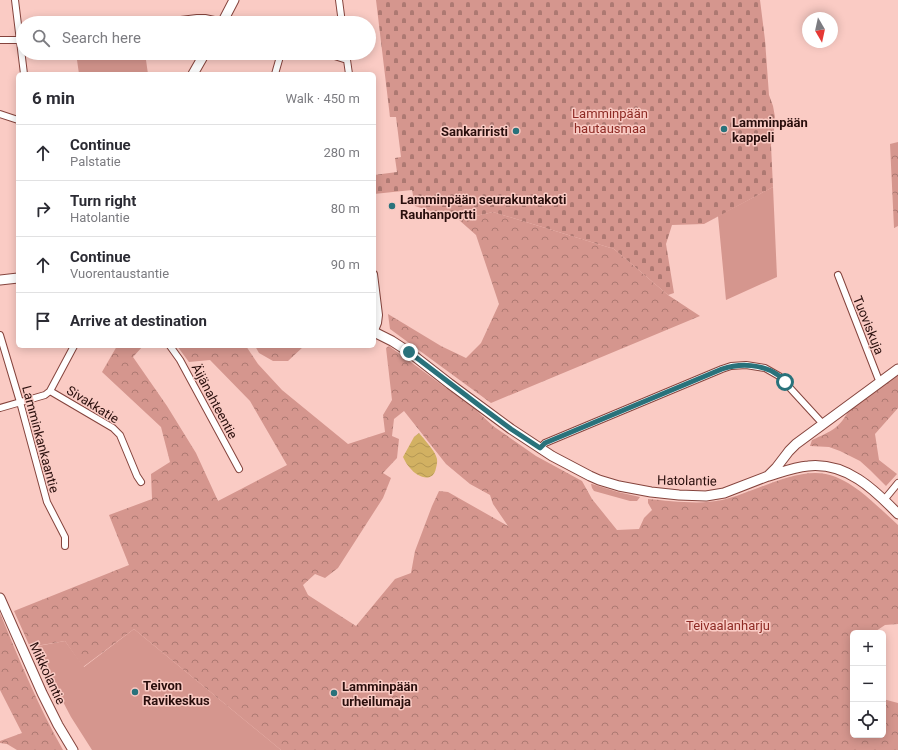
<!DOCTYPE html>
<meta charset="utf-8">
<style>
:root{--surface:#fff;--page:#f2f2f3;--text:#2b2b33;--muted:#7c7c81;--line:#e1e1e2}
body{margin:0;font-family:Roboto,sans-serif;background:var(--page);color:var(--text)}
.controls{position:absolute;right:12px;bottom:12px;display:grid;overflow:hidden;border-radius:6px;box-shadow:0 2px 10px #0003}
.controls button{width:36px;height:36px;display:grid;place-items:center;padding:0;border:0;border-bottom:1px solid var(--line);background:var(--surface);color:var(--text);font:20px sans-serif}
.compass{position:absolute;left:802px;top:12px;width:36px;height:36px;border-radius:50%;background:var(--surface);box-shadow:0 2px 10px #0003;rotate:171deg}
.stop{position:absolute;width:12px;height:12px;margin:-9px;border:3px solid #29727b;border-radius:50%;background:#fff}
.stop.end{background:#29727b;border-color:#fff;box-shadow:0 1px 4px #0008}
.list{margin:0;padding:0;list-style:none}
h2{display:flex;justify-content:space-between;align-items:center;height:52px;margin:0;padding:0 16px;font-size:17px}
h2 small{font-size:13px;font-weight:400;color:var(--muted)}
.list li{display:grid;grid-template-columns:26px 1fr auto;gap:12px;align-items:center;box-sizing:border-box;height:56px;padding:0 16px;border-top:1px solid var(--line)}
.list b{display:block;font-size:15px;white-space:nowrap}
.list p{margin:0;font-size:13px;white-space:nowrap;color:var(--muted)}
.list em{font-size:13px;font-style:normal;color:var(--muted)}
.icon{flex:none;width:22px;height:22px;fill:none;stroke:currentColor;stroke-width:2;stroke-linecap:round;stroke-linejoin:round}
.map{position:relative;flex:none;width:898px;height:750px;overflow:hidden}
.search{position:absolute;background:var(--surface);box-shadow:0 2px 10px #0003;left:16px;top:16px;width:360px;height:44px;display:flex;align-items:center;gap:10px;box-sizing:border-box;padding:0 14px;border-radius:22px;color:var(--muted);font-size:15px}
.panel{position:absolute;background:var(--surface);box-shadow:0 2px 10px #0003;left:16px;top:72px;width:360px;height:276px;border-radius:6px}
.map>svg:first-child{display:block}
.green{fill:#d5968e}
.forest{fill:url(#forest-crowns);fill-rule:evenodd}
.cemetery{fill:url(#cemetery-stones)}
.water{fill:url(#water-waves)}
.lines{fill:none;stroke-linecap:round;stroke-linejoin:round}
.street-casing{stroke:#85443d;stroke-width:8}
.secondary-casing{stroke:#85443d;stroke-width:11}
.street{stroke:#fff;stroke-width:6}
.secondary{stroke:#fff;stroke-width:9}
.route{stroke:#29727b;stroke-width:5}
.poi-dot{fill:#29727b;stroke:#facbc4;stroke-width:1.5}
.labels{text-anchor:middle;stroke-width:3;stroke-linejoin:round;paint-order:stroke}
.park-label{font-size:13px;fill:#8e2b25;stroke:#facbc4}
.poi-label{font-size:13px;font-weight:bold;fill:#290e0c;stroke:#facbc4;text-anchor:start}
.street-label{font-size:13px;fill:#290e0c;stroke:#facbc4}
</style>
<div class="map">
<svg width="898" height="750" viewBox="0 0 898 750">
<defs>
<pattern id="forest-crowns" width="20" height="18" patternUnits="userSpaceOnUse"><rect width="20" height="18" fill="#d5968e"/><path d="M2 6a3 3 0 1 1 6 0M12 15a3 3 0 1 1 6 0" fill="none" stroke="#ad7972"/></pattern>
<pattern id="cemetery-stones" width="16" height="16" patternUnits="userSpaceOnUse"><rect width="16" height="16" fill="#d5968e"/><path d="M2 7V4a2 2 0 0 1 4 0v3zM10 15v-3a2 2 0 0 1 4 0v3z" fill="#ad7972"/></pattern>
<pattern id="water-waves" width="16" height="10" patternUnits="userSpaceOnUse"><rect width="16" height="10" fill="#d2b162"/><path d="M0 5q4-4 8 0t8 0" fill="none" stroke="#b49754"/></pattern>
</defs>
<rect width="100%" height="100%" fill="#facbc4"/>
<!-- green -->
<path class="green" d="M76 53H145L148 74H79Z
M773 187 777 277 726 300 718 216Z
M592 484 618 492 640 497 637 501H630L594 491 592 488 591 484Z
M134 629 281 750H92L71 717 43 664 38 646 65 641 84 667Z"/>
<!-- forest -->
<path class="forest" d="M898 142V226L894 228 890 144Z
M493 212 614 249 668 295 700 316 491 403 390 329 388 314 441 346 466 358 481 343 499 304 476 235 459 220Z
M117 346H143L133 357 167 406 196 453 218 501 287 465 250 401 210 360 189 362 177 346H246L258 364 282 390 348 444 385 432 383 415 392 400 386 348 389 346 476 410 493 426 536 456 582 481 592 499 617 530 639 529 644 518 652 510 648 503V499C671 501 700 505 722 500 756 493 801 462 836 477 860 487 879 508 898 525V624L885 625 873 633H853V735H883V699L898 703V750H281L134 629 83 667 65 641 30 647 14 611 129 565 109 515 152 499 151 474 170 462 161 427 102 372ZM404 411 446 464 470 484 490 495 493 504 508 526 448 492 439 491 432 506 415 551 411 573 395 579 356 626 308 595 303 585 315 574 325 578 338 568 383 498 391 478 383 473 397 458 399 439 392 436 394 419Z
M255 346H304L288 361H273L259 353Z
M898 373V408L875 434 879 460 897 474 886 486 870 470 860 461 840 451 829 447 810 446 812 440C832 431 840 428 850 408Z
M0 613C19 659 38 706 63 750H17L7 744 0 743V741L22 733 0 690Z"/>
<!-- cemetery -->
<path class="cemetery" d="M376 0H760L765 40 769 95 773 106 775 117 774 130 771 145 773 187 704 224 672 225 666 244 674 293 668 295 614 249 493 212 459 220 415 206 412 190 374 194V175L397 172 395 158 401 157 396 117H390Z"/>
<!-- water -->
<path class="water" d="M419 433C423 438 434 450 436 456 438 460 437 464 436 468 433 484 417 477 410 468 407 465 405 461 403 457L414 437Z"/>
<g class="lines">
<!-- street casing -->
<g class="street-casing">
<path id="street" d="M15 0 24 74
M339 0 342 23
M156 23 197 18H205L228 23
M0 40H21
M325 53 347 60
M346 53 349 74
M275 74 281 53
M0 114 18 120
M374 274 379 315 378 323 374 333
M838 275 878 378 881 381
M0 335 20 402 47 502 65 537V546
M170 346 180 360 239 469
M50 391 113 428 120 435 137 476 141 482
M0 408 45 395 50 391 74 346
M540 448 545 443 722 369 731 366 746 365 765 368 779 376 823 424
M884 500 898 483"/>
</g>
<!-- secondary casing -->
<g class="secondary-casing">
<path id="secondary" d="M222 23 234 0
M193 74 205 53
M0 280 18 278
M374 332 392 341 409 352 450 384 511 429 552 456 590 476 599 480 619 486 651 492 679 495 706 496 724 493 768 476 776 468 789 451 796 444 898 369
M769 476C782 472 795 467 808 466 846 462 874 489 898 514
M0 598 42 693 58 725 73 750"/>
</g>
<!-- street -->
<use href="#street" class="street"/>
<!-- secondary -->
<use href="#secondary" class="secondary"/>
</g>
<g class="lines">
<!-- route -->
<path class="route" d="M409 352 480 406 511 429 540 448 545 443 722 369C740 363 763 364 778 375 781 377 783 380 785 382"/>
</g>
<!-- markers -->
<g class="poi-dot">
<circle cx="724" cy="129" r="4"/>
<circle cx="516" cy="131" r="4"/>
<circle cx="392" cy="206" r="4"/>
<circle cx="135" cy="692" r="4"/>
<circle cx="334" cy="693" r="4"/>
</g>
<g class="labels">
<!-- park labels -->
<g class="park-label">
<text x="610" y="118">Lamminpään<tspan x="610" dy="15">hautausmaa</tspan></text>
<text x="728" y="630">Teivaalanharju</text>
</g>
<!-- poi labels -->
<g class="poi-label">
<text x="732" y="127">Lamminpään<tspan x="732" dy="15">kappeli</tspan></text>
<text x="508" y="136" text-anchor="end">Sankariristi</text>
<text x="400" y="204">Lamminpään seurakuntakoti<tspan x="400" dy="15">Rauhanportti</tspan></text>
<text x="143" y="690">Teivon<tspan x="143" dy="15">Ravikeskus</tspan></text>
<text x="342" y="691">Lamminpään<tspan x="342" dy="15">urheilumaja</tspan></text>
</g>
<!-- street labels -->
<g class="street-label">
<text transform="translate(869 325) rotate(68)" y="5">Tuoviskuja</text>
<text transform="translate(215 401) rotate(62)" y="5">Äijänahteentie</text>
<text transform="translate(93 404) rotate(32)" y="5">Sivakkatie</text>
<text transform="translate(41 439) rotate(75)" y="5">Lamminkankaantie</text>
<text transform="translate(687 480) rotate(1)" y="5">Hatolantie</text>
<text transform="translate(48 673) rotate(65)" y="5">Mikkolantie</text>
</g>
</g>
</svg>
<div class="controls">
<button>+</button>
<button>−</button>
<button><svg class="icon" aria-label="locate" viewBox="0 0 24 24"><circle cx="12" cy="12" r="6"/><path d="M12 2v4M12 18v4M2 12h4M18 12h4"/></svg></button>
</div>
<svg class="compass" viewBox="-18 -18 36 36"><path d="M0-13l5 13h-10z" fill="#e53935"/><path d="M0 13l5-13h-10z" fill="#7c7c81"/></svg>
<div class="stop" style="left:785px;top:382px"></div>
<div class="stop end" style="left:409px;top:352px"></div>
<div class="search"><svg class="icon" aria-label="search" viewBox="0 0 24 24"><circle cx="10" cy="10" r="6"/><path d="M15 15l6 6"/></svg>Search here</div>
<section class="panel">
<h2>6 min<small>Walk · 450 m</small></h2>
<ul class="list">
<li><svg class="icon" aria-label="ahead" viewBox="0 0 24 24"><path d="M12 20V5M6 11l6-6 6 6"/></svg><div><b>Continue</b><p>Palstatie</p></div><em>280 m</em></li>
<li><svg class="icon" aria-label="right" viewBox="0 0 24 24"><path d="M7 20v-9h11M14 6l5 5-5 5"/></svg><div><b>Turn right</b><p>Hatolantie</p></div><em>80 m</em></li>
<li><svg class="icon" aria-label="ahead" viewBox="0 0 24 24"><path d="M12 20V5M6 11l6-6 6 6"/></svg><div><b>Continue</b><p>Vuorentaustantie</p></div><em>90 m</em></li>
<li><svg class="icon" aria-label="arrive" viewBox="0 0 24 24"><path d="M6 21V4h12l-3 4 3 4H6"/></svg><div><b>Arrive at destination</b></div></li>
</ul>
</section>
</div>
